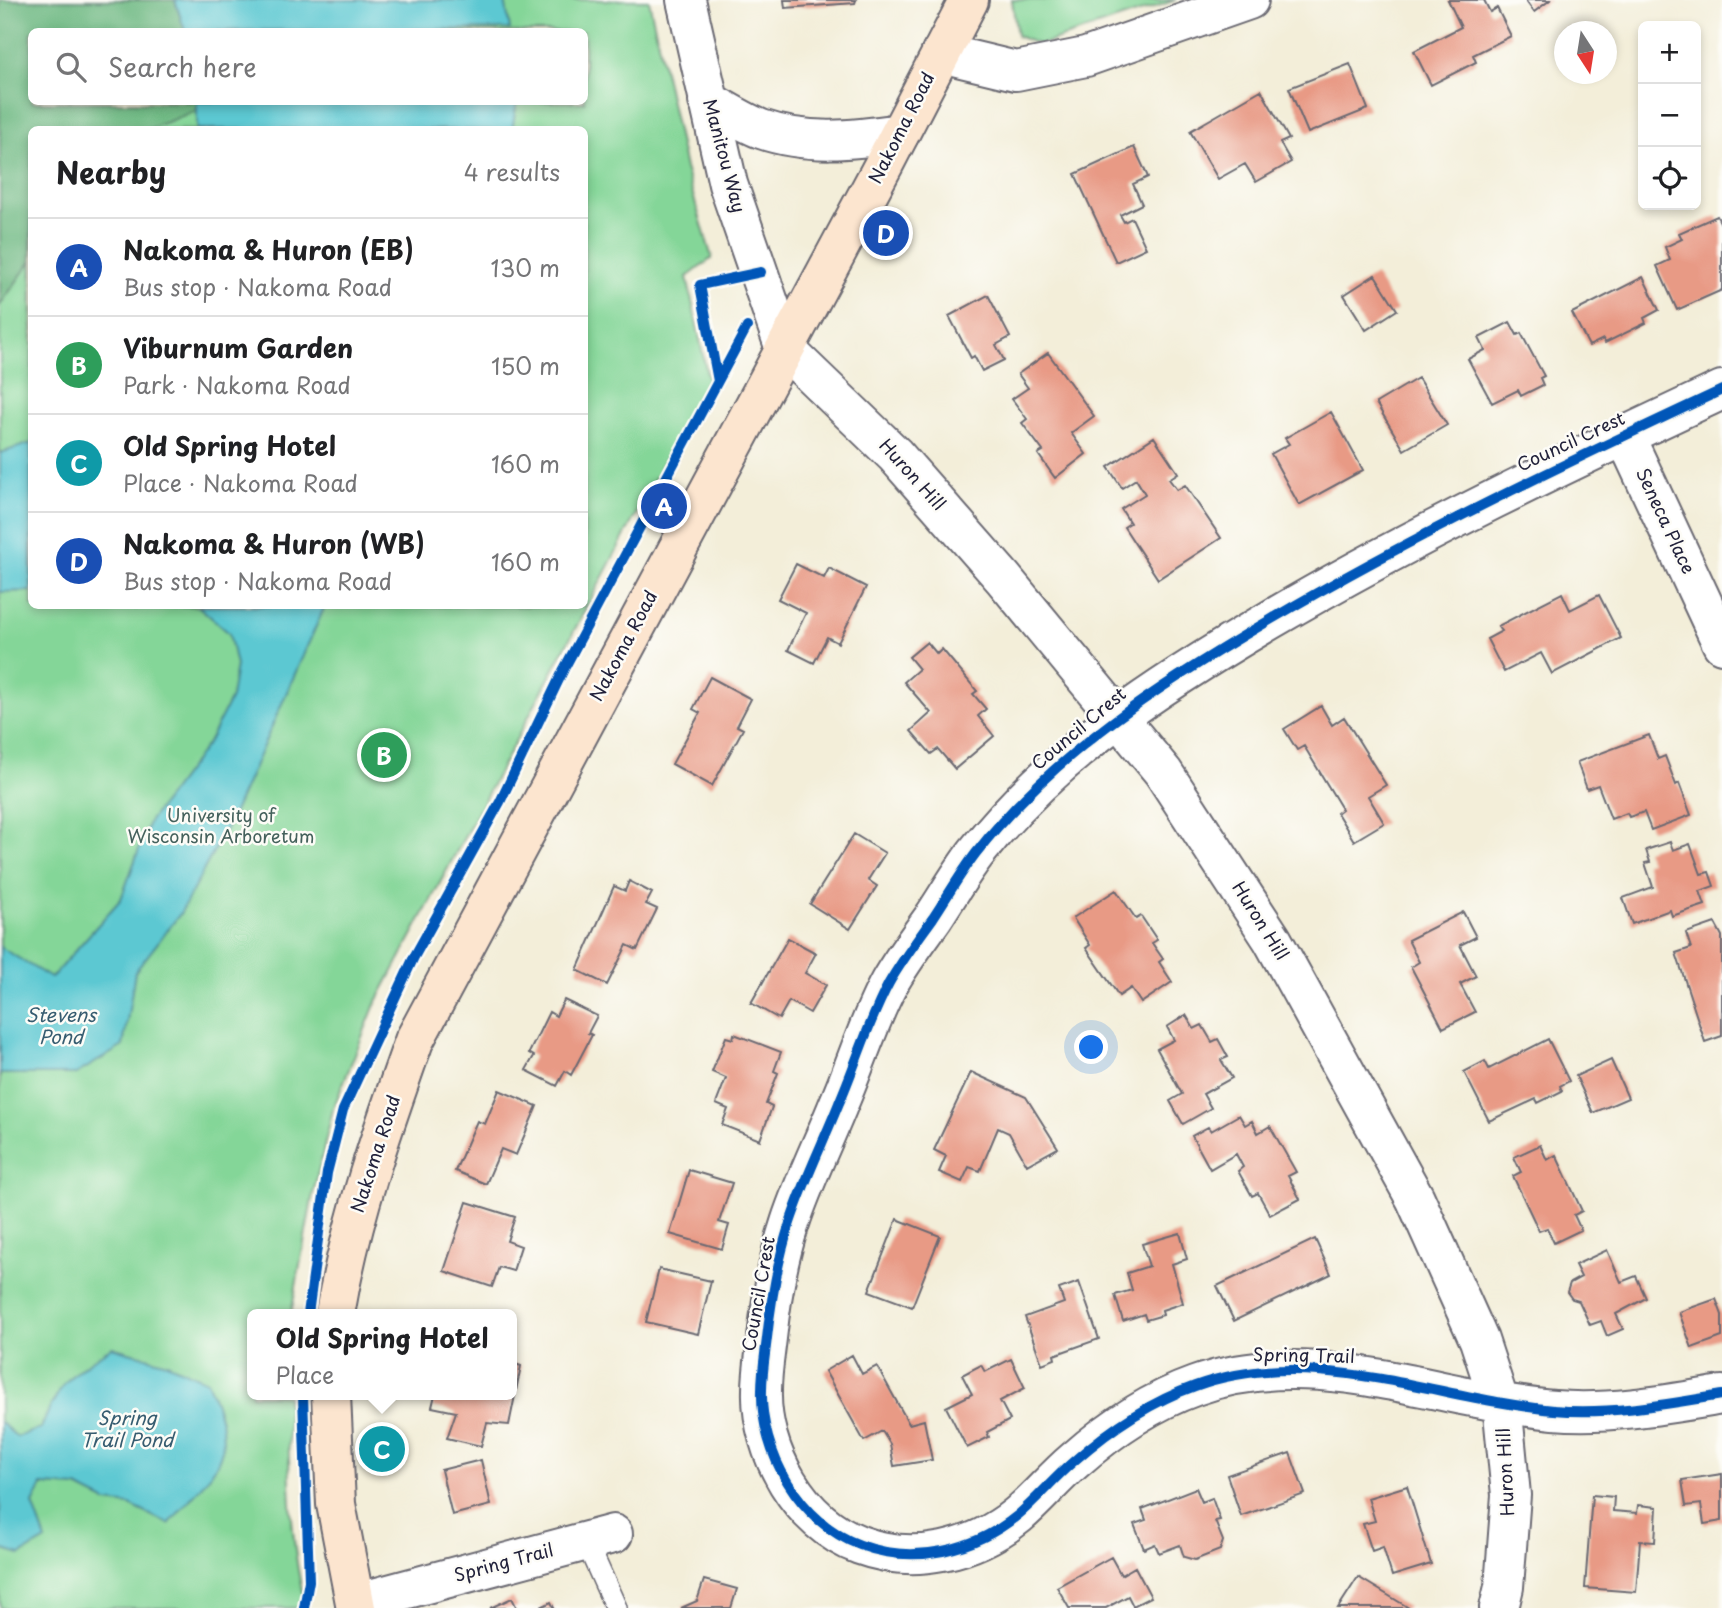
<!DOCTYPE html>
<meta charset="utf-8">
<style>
:root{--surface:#fff;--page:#f2f2f2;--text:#202124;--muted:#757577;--line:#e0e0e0;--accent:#1a73e8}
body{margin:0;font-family:"Playpen Sans",sans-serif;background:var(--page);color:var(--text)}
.controls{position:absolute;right:21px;top:21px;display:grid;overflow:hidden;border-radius:10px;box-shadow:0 4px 10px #0003}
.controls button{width:63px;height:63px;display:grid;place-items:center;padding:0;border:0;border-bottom:2px solid var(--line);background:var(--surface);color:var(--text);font:35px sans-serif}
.compass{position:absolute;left:1554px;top:21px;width:63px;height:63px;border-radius:50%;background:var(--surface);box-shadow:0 4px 10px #0003;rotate:168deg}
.you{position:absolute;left:1092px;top:1048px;width:24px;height:24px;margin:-18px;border:5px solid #fff;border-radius:50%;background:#1a73e8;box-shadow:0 0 0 10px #1a73e833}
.badge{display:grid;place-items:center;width:46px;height:46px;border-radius:50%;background:var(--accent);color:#fff;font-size:23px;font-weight:700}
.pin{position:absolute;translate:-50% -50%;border:4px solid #fff;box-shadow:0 2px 7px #0006}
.popup{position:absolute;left:247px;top:1309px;width:270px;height:91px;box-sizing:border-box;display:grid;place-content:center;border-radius:10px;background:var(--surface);filter:drop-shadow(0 2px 5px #0005);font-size:23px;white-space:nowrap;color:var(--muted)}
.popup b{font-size:26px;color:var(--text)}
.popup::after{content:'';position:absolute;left:50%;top:100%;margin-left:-14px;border:14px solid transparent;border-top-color:var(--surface)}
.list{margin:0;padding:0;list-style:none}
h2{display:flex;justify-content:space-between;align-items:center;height:91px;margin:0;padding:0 28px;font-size:30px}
h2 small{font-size:23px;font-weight:400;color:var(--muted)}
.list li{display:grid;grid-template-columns:46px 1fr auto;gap:21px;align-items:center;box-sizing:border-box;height:98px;padding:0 28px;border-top:2px solid var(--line)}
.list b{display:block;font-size:26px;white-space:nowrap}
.list p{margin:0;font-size:23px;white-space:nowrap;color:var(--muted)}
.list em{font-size:23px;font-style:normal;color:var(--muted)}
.icon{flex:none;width:38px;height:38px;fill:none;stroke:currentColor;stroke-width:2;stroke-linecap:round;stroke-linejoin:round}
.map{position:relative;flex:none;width:1722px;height:1608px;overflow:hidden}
.search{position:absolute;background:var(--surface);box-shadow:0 4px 10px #0003;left:28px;top:28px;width:560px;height:77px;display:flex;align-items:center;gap:18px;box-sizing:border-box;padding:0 24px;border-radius:10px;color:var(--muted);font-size:26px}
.panel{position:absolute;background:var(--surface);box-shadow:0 4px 10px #0003;left:28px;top:126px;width:560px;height:483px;border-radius:10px}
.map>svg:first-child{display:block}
.green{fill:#84d698;stroke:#537c6a;stroke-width:2;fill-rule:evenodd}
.forest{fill:#6bb780;stroke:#466c5e;stroke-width:2}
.water{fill:#5cc8d2;stroke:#3f7586;stroke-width:2}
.building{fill:#e89a85}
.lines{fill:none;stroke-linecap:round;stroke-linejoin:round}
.lane-casing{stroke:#6b6972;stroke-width:24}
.street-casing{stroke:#6b6972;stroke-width:42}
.secondary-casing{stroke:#6b6972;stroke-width:42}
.lane{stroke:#fff;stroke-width:21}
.street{stroke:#fff;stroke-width:38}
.secondary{stroke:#fce5cf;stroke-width:38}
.cycleway-casing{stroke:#fdfcf7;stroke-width:15}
.cycleway{stroke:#0057b8;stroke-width:10}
.labels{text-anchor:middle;stroke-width:5;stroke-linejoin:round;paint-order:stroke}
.street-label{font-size:18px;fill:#22223b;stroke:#fdfcf7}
.park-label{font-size:18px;fill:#44615c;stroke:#fdfcf7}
.water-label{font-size:19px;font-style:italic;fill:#365c70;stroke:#fdfcf7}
</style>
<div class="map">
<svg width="1722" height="1608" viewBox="0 0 1722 1608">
<rect width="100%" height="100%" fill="#fdfcf7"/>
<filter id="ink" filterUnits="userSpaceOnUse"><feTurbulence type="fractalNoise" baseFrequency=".0143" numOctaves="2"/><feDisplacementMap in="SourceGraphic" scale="14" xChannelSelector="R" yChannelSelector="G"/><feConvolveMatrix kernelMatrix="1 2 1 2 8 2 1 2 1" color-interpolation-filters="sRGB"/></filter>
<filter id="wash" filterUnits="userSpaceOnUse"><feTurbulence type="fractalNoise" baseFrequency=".00686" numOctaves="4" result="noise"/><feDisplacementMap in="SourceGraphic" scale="28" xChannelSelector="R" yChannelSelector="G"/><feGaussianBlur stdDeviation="1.57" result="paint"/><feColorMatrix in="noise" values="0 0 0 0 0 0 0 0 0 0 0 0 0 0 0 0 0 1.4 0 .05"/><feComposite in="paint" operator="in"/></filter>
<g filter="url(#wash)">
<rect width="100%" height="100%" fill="#f3eed9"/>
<!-- green -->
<path class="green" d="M0 0H649L685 168 712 258 687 277 708 379 374 1007 333 1109 313 1194 291 1314H252V1395H287C290 1465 288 1539 306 1608H0ZM32 32H584V102H32ZM32 130H584V606H32Z
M1012 0H1176L1040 45 1017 36Z"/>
<!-- forest -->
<path class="forest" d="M0 0H175L185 31 32 32V102H197L198 110 149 129 32 130 31 261 0 305Z"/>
<!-- water -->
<path class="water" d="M175 0H505L510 29 185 31Z
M197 102H517L512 130 197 129Z
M31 443V591L0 592V453Z
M198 606H325L230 821 180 914 135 972 123 1046 76 1074H0V947L51 978 121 899 149 822 208 743 231 698 236 665 229 633Z
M112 1347 167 1363 207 1381C241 1460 217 1465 169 1524L130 1505 107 1502 77 1487 42 1485 33 1504 46 1540 20 1555 0 1549V1422L17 1437 41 1428C60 1382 70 1373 112 1347Z"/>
<g id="blocks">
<!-- building -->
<path class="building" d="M784 0H856L855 3 785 8Z
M1448 0H1484L1490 12 1497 8 1511 36 1473 55 1476 62 1431 85 1414 51 1461 27Z
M1525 0H1550L1534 12Z
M1350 64 1368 109 1308 133 1289 88Z
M1261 90 1289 139 1280 143 1291 162 1256 182 1245 164 1218 179 1190 131Z
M1134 147 1148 177 1133 184 1142 204 1120 215 1124 222 1132 218 1146 248 1116 262 1075 174Z
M1717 216 1722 226V290L1677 310 1657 266 1670 260 1665 247 1682 239 1679 233Z
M1375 275 1397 310 1366 330 1344 295Z
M1643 277 1659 310 1644 318 1646 323 1605 343 1603 339 1589 346 1572 313Z
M988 295 1010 337 996 345 1004 360 982 371 974 356 971 358 949 316Z
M1510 322 1517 335 1521 333 1544 376 1540 378 1543 385 1521 396 1518 390 1492 403 1468 359 1485 350 1479 338Z
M1048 353 1094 416 1071 433 1086 454 1055 478 1038 454 1043 451 1022 423 1027 419 1012 399 1028 388 1018 374Z
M1418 378 1447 425 1404 450 1376 403Z
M1331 412 1363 470 1299 505 1271 454 1289 444 1285 438Z
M1154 437 1178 473 1169 479 1177 490 1185 485 1221 538 1158 579 1124 527 1130 523 1121 509 1145 494 1136 479 1122 488 1108 467Z
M796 564 824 578 829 568 866 587 838 643 827 637 814 663 788 650 806 613 778 599Z
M1562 593 1570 610 1599 595 1621 638 1552 674 1541 653 1504 672 1487 639 1502 631 1498 626Z
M927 642 937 654 942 649 977 691 973 694 986 709 978 716 994 736 955 769 938 749 931 754 911 731 931 713 904 682 919 669 909 657Z
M710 677 751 699 737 726 743 729 712 786 672 764 700 713 693 709Z
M1321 706 1332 725 1344 717 1386 785 1368 796 1384 823 1354 841 1337 813 1342 809 1304 746 1297 750 1284 729Z
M1649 735 1658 759 1665 756 1676 785 1679 783 1691 815 1651 830 1644 812 1629 817 1627 813 1611 819 1598 785 1587 789 1577 762Z
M854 834 885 853 868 880 877 886 850 929 810 904Z
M1670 842 1673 850 1690 844 1701 874 1709 872 1714 886 1700 891 1705 905 1672 916 1670 910 1632 924 1623 898 1653 887 1645 863 1650 862 1646 850Z
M629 881 652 893 646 904 657 909 637 950 627 945 607 985 577 970 614 886 625 891Z
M1116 890 1136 919 1141 916 1157 940 1152 943 1163 959 1159 962 1172 982 1141 1003 1131 988 1119 996 1086 948 1090 945 1073 918Z
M1463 912 1476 937 1460 945 1476 976 1460 984 1475 1012 1443 1028 1411 967 1419 962 1408 940Z
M1715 923 1722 936V1036L1705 1042 1676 953 1691 948 1686 933Z
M788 938 816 953 805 973 826 985 810 1013 789 1001 779 1019 751 1003Z
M564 1000 597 1016 588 1033 592 1035 571 1075 565 1071 557 1086 526 1070 534 1056 529 1053 549 1012 556 1016Z
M1186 1015 1194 1029 1202 1025 1212 1042 1218 1039 1228 1057 1221 1060 1232 1078 1203 1094 1211 1108 1183 1124 1170 1101 1182 1094 1157 1049 1174 1040 1167 1027Z
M734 1034 781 1052 774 1071 778 1073 766 1104 772 1107 760 1140 722 1125 728 1109 716 1104 726 1078 712 1072 726 1037 733 1039Z
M1548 1039 1569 1081 1560 1086 1562 1091 1538 1103 1536 1099 1489 1121 1464 1072 1485 1061 1489 1069Z
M1611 1060 1628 1098 1593 1113 1576 1076Z
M971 1072 1026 1097 1058 1148 1027 1165 1009 1133 998 1128 980 1171 969 1167 962 1182 939 1172 946 1156 934 1150Z
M499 1090 537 1106 516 1155 501 1149 486 1184 455 1171 477 1121 485 1124Z
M1239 1115 1245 1125 1252 1121 1258 1133 1270 1126 1296 1172 1288 1176 1300 1199 1270 1215 1258 1193 1252 1196 1238 1171 1243 1167 1236 1154 1210 1169 1192 1136 1208 1127 1211 1131Z
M1540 1145 1547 1160 1556 1155 1582 1211 1574 1215 1581 1230 1554 1243 1547 1228 1539 1231 1513 1176 1521 1172 1514 1157Z
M689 1170 732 1183 719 1222 729 1225 722 1249 670 1234Z
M467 1202 515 1217 507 1241 521 1246 513 1271 499 1267 492 1287 444 1271Z
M897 1219 940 1236 912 1307 869 1291Z
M1180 1233 1187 1259 1172 1264 1183 1303 1162 1310 1163 1315 1146 1320 1144 1314 1123 1321 1115 1295 1132 1290 1127 1273 1149 1266 1142 1244Z
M1315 1239 1331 1274 1234 1321 1217 1286Z
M1607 1250 1621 1282 1636 1276 1646 1298 1616 1314 1623 1329 1607 1336 1601 1321 1590 1325 1579 1301 1572 1299 1567 1292 1570 1283 1581 1277 1575 1265Z
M659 1269 711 1281 698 1334 646 1322Z
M1079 1282 1099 1339 1054 1355 1055 1359 1042 1364 1025 1317 1064 1303 1059 1289Z
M1716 1299 1722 1315V1337L1692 1348 1679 1312Z
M852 1355 862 1374 877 1366 909 1424 924 1420 932 1460 894 1466 890 1444 882 1431 864 1441 825 1371Z
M1011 1359 1025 1388 1000 1401 1010 1420 987 1432 989 1437 967 1448 946 1407 972 1394 962 1375 981 1365 985 1372Z
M512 1363 521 1366 509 1425 487 1423 481 1446 447 1438 456 1412 432 1407 435 1395H512Z
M1290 1453 1305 1494 1241 1516 1227 1475Z
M481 1460 491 1505 452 1515 441 1470Z
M1722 1474V1521L1704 1524 1701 1504 1686 1506 1682 1480Z
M1407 1486 1431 1564 1392 1576 1383 1547 1372 1551 1363 1524 1375 1521 1368 1498Z
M1196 1488 1202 1502 1212 1498 1220 1520 1215 1521 1223 1541 1220 1550 1195 1560 1184 1557 1180 1545 1159 1553 1155 1544 1144 1549 1134 1524 1146 1520 1142 1509Z
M1592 1495 1614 1497 1613 1511 1637 1513 1638 1505 1657 1507 1655 1542 1640 1541 1636 1592 1585 1588Z
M1111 1557 1121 1575 1135 1567 1151 1597 1133 1606 1128 1596 1106 1608H1069L1057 1587Z
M1358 1577 1409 1608H1338Z
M704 1580 737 1589 731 1608H681L697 1601Z
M512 1598 517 1608H490Z
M551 1602 554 1608H539Z"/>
</g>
</g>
<g filter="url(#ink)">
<use href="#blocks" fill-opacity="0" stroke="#6b6972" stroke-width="2"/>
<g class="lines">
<!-- lane casing -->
<g class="lane-casing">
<path id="lane" d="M586 1541 616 1608"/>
</g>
<!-- street casing -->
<g class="street-casing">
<path id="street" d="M686 0 728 184 785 349 895 455 1003 578 1163 772 1272 939 1415 1198 1479 1340 1503 1413 1511 1495 1504 1587 1499 1608
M941 53 1016 71 1086 57 1249 0
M708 101C725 110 743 122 761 129 806 145 854 140 900 133
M1722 390C1568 462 1416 534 1270 620 1161 684 1055 752 976 853 960 874 947 897 933 918 918 939 902 960 889 983 869 1020 856 1064 839 1103 823 1143 803 1183 790 1223 778 1259 771 1301 767 1338 765 1355 762 1373 762 1390 760 1452 800 1523 860 1545 914 1565 974 1551 1018 1515 1038 1498 1054 1478 1074 1461 1109 1430 1150 1402 1195 1386 1313 1343 1435 1399 1554 1410 1609 1415 1668 1404 1722 1395
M1625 436 1722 644
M355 1603 613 1534"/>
</g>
<!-- secondary casing -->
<g class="secondary-casing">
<path id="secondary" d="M335 1314C351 1219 382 1131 414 1041L884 164 969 0
M331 1395 336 1504 356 1608"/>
</g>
<!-- lane -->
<use href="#lane" class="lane"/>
<!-- street -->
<use href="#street" class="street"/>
<!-- secondary -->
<use href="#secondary" class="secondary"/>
<!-- cycleway casing -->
<g class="cycleway-casing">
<path id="cycleway" d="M718 381 700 285 761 272
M1722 390C1568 462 1416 534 1270 620 1161 684 1055 752 976 853 960 874 947 897 933 918 918 939 902 960 889 983 869 1020 856 1064 839 1103 823 1143 803 1183 790 1223 778 1259 771 1301 767 1338 765 1355 762 1373 762 1390 760 1452 800 1523 860 1545 914 1565 974 1551 1018 1515 1038 1498 1054 1478 1074 1461 1109 1430 1150 1402 1195 1386 1313 1343 1435 1399 1554 1410 1609 1415 1668 1404 1722 1395
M308 1314 327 1173 343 1110 414 957 500 802 564 669 747 327
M303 1395 309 1581 304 1608"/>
</g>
<!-- cycleway -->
<use href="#cycleway" class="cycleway"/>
</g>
</g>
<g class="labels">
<!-- street labels -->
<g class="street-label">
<text transform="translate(902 128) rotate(-63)" y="6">Nakoma Road</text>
<text transform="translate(724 156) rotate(75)" y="6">Manitou Way</text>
<text transform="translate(1571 442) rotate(-25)" y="6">Council Crest</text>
<text transform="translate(912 475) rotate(48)" y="6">Huron Hill</text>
<text transform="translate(1665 521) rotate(65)" y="6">Seneca Place</text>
<text transform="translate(624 646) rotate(-62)" y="6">Nakoma Road</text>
<text transform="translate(1079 729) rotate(-40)" y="6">Council Crest</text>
<text transform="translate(1260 921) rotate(58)" y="6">Huron Hill</text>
<text transform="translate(376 1154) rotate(-72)" y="6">Nakoma Road</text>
<text transform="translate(759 1294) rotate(-80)" y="6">Council Crest</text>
<text transform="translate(1304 1356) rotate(1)" y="6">Spring Trail</text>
<text transform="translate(1506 1472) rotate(-93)" y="6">Huron Hill</text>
<text transform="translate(504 1563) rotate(-15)" y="6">Spring Trail</text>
</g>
<!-- park labels -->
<g class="park-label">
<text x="221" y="822">University of<tspan x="221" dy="21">Wisconsin Arboretum</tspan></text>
</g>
<!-- water labels -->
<g class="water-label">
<text x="61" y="1022">Stevens<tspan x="61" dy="22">Pond</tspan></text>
<text x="127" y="1425">Spring<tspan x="127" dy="22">Trail Pond</tspan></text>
</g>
</g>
</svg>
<div class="controls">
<button>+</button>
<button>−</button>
<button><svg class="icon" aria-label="locate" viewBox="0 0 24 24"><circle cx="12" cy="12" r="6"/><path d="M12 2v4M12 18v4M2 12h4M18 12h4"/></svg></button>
</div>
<svg class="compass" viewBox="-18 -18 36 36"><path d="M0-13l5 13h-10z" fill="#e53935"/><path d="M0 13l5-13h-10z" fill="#757577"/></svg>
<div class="you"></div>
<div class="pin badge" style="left:664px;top:506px;background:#1a4fb4">A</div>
<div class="pin badge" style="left:384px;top:755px;background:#2e9e5b">B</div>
<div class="pin badge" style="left:382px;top:1449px;background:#0f9aa8">C</div>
<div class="popup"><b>Old Spring Hotel</b>Place</div>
<div class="pin badge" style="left:886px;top:233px;background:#1a4fb4">D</div>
<div class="search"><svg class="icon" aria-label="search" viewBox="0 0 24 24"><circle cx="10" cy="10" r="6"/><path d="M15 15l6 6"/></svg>Search here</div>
<section class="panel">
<h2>Nearby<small>4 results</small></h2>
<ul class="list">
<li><span class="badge" style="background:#1a4fb4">A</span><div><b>Nakoma &amp; Huron (EB)</b><p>Bus stop · Nakoma Road</p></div><em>130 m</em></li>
<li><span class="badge" style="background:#2e9e5b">B</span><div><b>Viburnum Garden</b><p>Park · Nakoma Road</p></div><em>150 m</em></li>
<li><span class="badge" style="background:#0f9aa8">C</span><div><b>Old Spring Hotel</b><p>Place · Nakoma Road</p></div><em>160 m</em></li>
<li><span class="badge" style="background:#1a4fb4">D</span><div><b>Nakoma &amp; Huron (WB)</b><p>Bus stop · Nakoma Road</p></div><em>160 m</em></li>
</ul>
</section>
</div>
